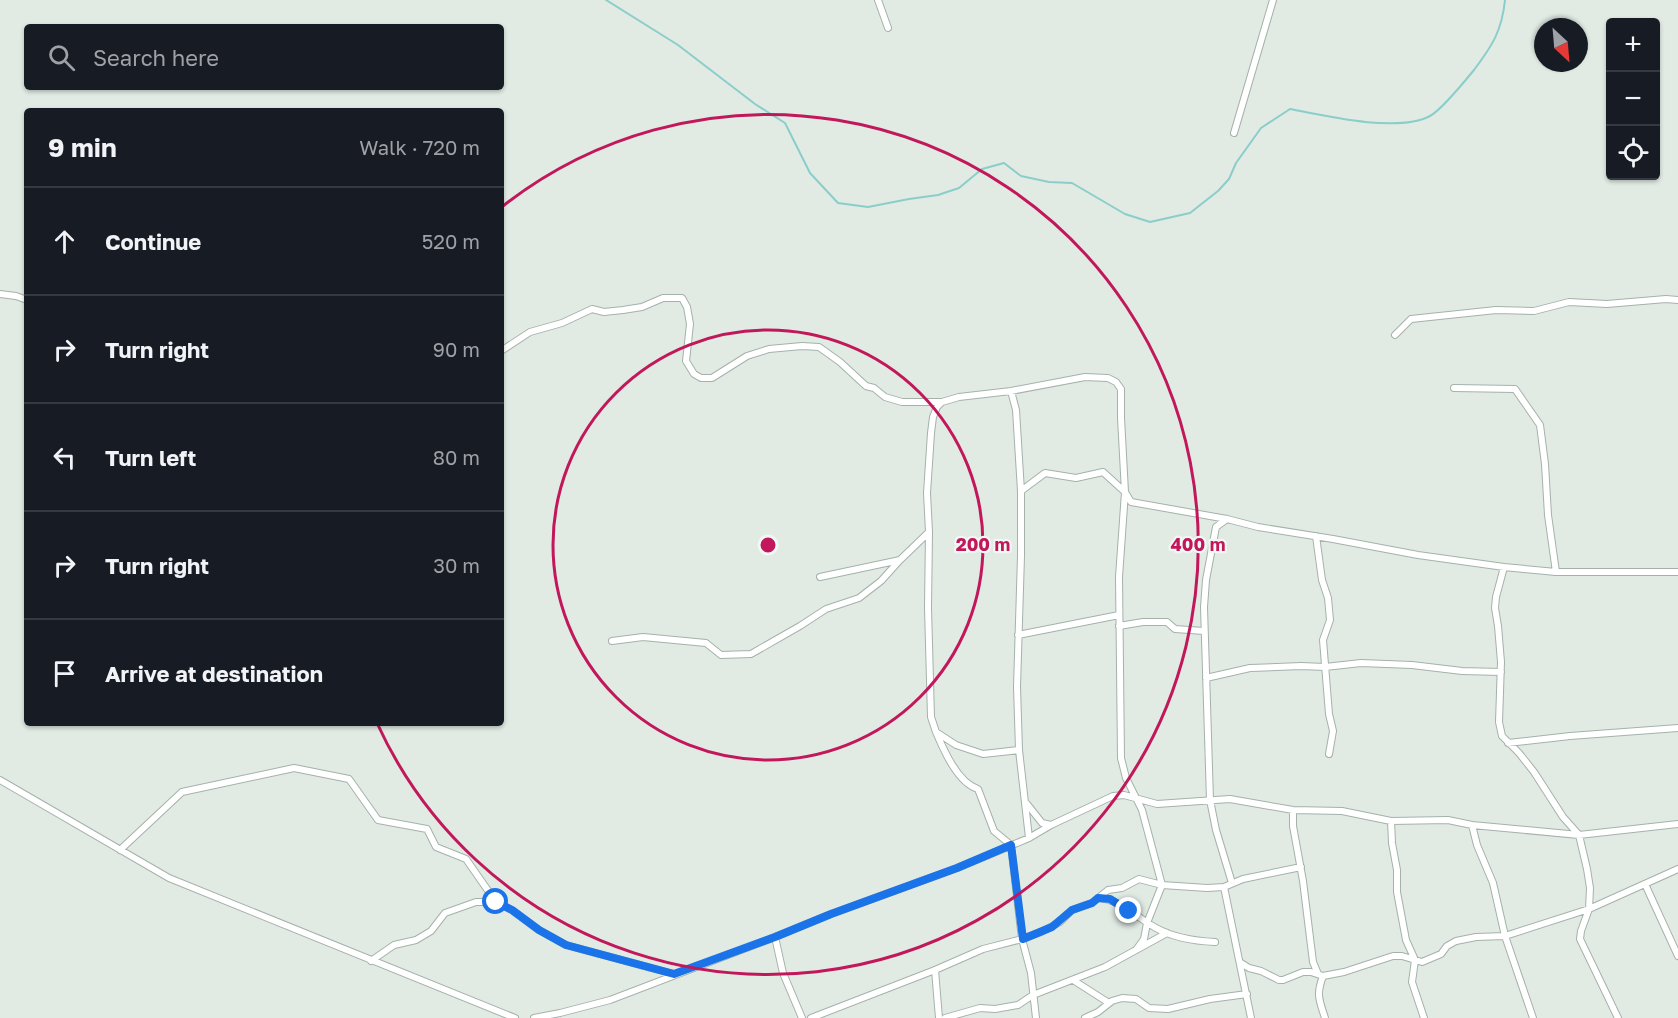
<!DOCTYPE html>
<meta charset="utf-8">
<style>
:root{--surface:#171b24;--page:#242831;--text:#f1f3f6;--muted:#9ea1a6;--line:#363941}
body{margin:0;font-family:"Golos Text",sans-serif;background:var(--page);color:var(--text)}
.controls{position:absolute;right:18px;top:18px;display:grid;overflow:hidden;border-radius:6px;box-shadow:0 2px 4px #0004}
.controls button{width:54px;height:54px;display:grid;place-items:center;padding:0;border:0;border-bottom:2px solid var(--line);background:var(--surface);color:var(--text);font:30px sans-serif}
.compass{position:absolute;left:1534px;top:18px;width:54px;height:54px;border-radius:50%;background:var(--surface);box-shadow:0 2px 4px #0004;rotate:154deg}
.stop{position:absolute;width:18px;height:18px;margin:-14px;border:4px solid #1a73e8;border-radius:50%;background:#fff}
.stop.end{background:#1a73e8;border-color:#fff;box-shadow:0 2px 6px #0008}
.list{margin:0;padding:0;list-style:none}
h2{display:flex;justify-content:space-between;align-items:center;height:78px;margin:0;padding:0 24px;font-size:26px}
h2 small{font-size:20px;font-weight:400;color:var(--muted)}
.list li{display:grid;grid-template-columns:39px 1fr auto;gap:18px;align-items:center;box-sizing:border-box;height:108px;padding:0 24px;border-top:2px solid var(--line)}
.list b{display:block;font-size:22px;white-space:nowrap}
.list em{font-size:20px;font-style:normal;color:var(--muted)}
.icon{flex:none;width:33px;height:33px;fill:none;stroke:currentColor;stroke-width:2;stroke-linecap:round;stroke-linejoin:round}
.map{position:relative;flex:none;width:1678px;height:1018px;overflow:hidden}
.search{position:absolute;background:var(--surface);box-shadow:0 2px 4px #0004;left:24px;top:24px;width:480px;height:66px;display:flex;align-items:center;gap:15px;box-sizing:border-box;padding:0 21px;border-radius:6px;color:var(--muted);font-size:22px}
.panel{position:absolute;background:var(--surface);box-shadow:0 2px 4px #0004;left:24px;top:108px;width:480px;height:618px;border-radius:6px}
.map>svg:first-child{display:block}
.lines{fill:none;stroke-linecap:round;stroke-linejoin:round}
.stream{stroke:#8bcdca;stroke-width:2}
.minor-casing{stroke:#a4b2aa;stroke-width:8}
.minor{stroke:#fff;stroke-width:6}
.route{stroke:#1a73e8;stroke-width:8}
.ring{fill:none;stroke:#c2185b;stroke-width:3}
.centre{fill:#c2185b;stroke:#f1f7f3;stroke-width:3}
.ring-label{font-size:18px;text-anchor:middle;font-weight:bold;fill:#c2185b;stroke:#f1f7f3;stroke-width:4.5;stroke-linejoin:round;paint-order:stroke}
</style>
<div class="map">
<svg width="1678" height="1018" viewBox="0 0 1678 1018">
<rect width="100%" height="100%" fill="#e1ebe4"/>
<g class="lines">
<!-- stream -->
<path class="stream" d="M606 0 678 45 755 104 785 123 810 173 838 203 868 207 909 199 938 195 959 188 982 169 1004 163 1021 176 1049 182 1072 183 1125 214 1150 222 1190 213 1218 191 1229 179 1236 163 1261 128 1290 109C1325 116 1398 133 1430 116 1441 110 1465 81 1474 70 1492 46 1502 31 1505 0"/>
<!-- minor casing -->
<g class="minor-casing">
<path id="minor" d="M878 0 888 28
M1234 133 1273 0
M0 294 16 296 27 300
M1395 335 1411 319 1496 310 1534 311 1569 302 1607 304 1666 299 1678 300
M501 351 530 332 562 323 592 309 604 312 623 310 642 307 663 298H682L687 307 690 324 686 361 694 374 701 378H712L747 356 769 349 802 346 819 347 840 362 866 386 874 388 885 397 902 402H942
M1454 388 1515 389 1540 425 1545 464 1548 515 1556 572
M1011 391 1016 410 1021 491V556L1017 687 1019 750 1029 838
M1021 491 1045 473 1076 478 1103 472 1125 492 1131 502 1227 519 1258 527 1333 539 1418 555 1504 567 1556 572H1678
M1227 519 1216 527 1206 580 1204 607 1210 800 1216 830 1232 883
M929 532 928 608 931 717 936 732 956 745 983 754 1019 750
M1316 536 1322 580 1328 598 1330 620 1323 640 1329 714 1333 731 1329 754
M1504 567 1496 597 1495 608 1498 626 1501 662 1499 722 1502 736 1519 753 1534 772 1563 817 1579 835 1587 869 1590 888 1589 909 1581 931 1580 939 1618 1018
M820 577 900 560 929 532 927 493 931 433 933 417 937 407 942 402 959 397 1011 391 1085 377 1108 378 1116 382 1121 389V418L1125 492 1119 577 1121 758 1126 778 1142 810 1162 885 1147 923 1144 939 1136 950
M1119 626 1143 622H1167L1175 629 1204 631
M1018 635 1119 615
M612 641 643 637 706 643 721 655 751 654 800 626 826 609 859 598 881 581 899 561
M1206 678 1250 668 1301 666 1325 667 1361 663 1412 665 1462 671 1501 672
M936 732C944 751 958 783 978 789L994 831 1011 845 1022 939 1031 973 1036 1018
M1508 743 1570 736 1678 728
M0 780 169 878 515 1018
M1027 804 1042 823 1051 825
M1293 810V826L1303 881 1313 962 1318 974
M1391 821 1392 843 1397 870V892L1406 940 1415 960 1412 982 1424 1018
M1472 825 1477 845 1493 883 1505 936 1533 1018
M120 850 182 792 294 768 349 779 378 820 427 829 436 847 466 859 496 902
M1645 884 1678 956
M1224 887 1251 1018
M1098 898C1119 899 1136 917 1156 928 1174 938 1194 941 1215 942
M775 937 783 973 802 1018
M371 961 394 945 416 940 431 931 445 913 476 902H496L512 910 539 930 566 945 674 974
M1241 963 1249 968 1261 971 1279 980H1283L1303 972H1311L1323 976 1344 972 1393 956H1402L1422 962 1441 954 1447 946 1456 941 1476 937 1505 936 1589 909 1678 869
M935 970 939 1018
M1323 976C1316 995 1319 999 1325 1018
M1073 980 1109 1003
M534 1018 560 1013 610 1000 775 937 831 914 957 868 1029 838 1051 825 1113 796 1124 795 1157 804 1230 799 1293 810 1342 811 1391 821 1448 820 1472 825 1579 835 1678 824
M811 1018 935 970 983 949 1022 939 1041 932 1060 922 1072 910 1092 903 1108 890 1122 888 1139 879 1162 885 1207 888 1224 887 1243 879 1301 867
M945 1018 980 1008 995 1009 1018 1005 1033 995 1105 967 1167 933
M1085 1018 1098 1012 1112 1001 1122 998 1136 999 1149 1008 1168 1009 1210 999 1247 994"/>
</g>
<!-- minor -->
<use href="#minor" class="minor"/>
</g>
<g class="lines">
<!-- route -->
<path class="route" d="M496 902 512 910 539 930 566 945 674 974 775 937 831 914 957 868 1011 845 1023 939 1052 927 1072 910 1092 903 1098 898 1110 899 1129 911"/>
</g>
<!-- distance rings -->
<g class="ring">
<circle cx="768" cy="545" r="215"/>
<path d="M503 206A430 430 0 1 1 377 723"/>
</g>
<circle cx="768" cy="545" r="9" class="centre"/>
<g class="ring-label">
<text x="983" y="551">200 m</text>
<text x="1198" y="551">400 m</text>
</g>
</svg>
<div class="controls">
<button>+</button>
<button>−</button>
<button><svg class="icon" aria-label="locate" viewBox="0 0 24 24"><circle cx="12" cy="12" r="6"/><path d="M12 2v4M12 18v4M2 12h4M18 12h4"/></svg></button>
</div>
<svg class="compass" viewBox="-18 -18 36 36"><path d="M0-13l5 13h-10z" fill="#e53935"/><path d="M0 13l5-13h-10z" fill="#9ea1a6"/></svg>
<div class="stop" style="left:496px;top:902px"></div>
<div class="stop end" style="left:1129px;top:911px"></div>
<div class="search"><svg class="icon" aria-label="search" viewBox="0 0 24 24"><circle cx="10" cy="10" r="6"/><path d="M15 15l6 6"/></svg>Search here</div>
<section class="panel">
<h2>9 min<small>Walk · 720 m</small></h2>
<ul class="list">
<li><svg class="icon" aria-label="ahead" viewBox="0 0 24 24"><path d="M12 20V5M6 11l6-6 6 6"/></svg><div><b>Continue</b></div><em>520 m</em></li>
<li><svg class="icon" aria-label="right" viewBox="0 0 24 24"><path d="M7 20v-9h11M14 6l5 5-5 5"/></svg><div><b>Turn right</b></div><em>90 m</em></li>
<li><svg class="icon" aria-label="left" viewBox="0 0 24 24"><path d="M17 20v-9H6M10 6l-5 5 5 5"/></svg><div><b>Turn left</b></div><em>80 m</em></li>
<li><svg class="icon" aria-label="right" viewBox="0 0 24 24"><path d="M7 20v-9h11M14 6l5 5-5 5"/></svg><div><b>Turn right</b></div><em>30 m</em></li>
<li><svg class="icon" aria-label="arrive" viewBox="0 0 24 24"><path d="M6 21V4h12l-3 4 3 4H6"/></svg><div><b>Arrive at destination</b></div></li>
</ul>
</section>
</div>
